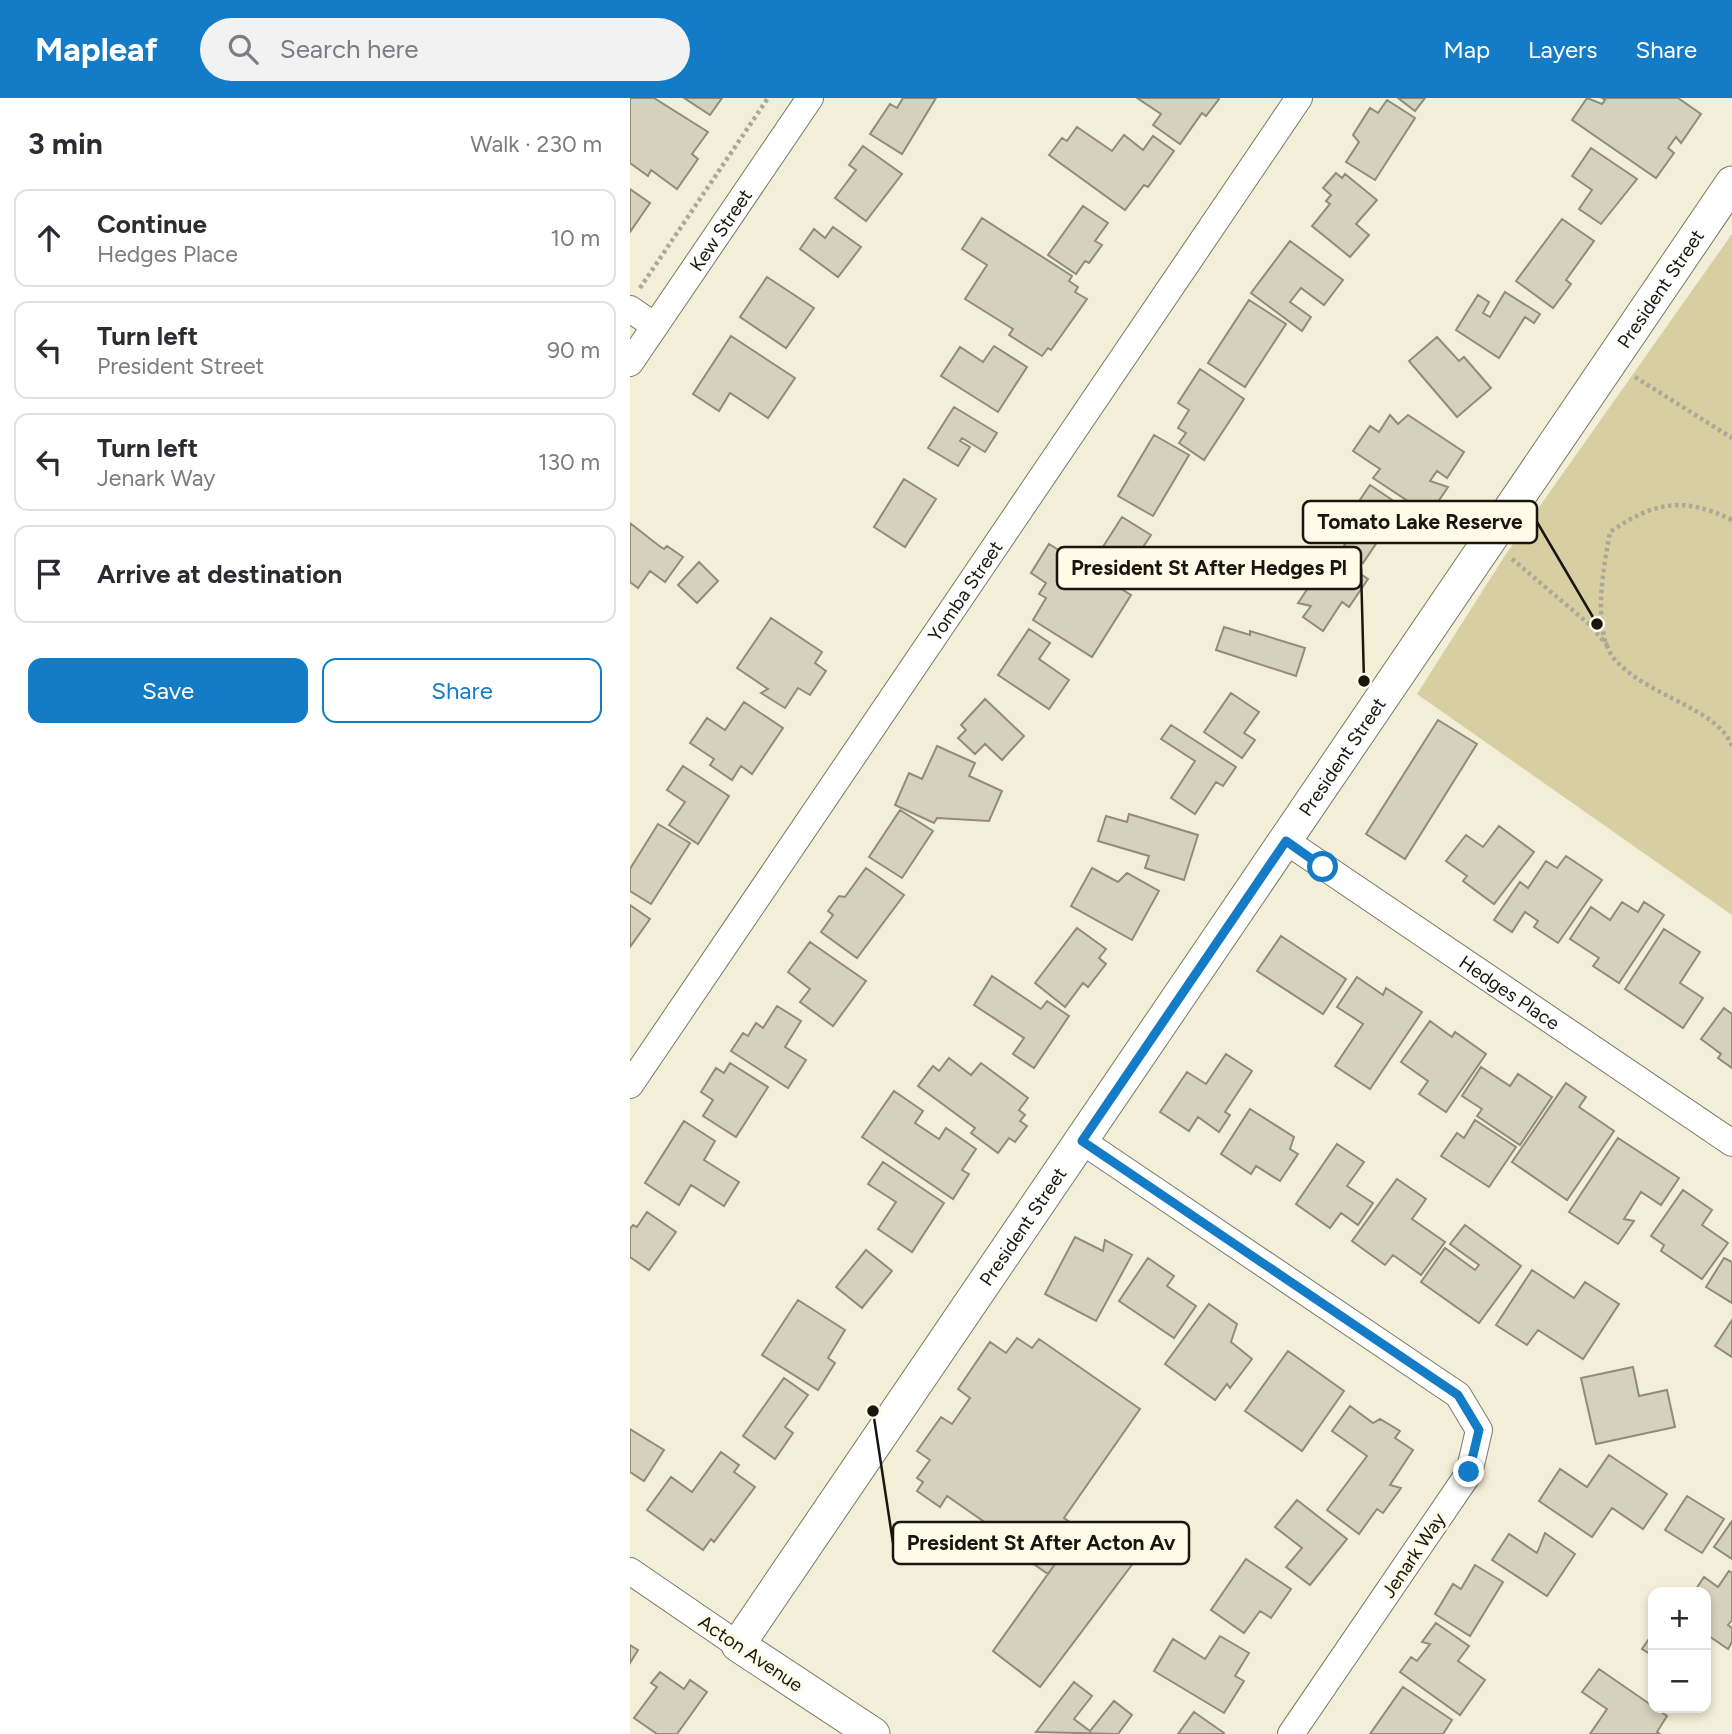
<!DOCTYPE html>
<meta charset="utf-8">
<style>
:root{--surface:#fff;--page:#f2f2f3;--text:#2b2b33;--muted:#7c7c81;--line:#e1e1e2;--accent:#147cc6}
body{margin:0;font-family:Figtree,sans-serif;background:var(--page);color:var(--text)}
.controls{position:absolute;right:21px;bottom:21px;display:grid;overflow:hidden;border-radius:14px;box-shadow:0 4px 10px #0003}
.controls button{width:63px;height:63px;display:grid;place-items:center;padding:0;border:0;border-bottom:2px solid var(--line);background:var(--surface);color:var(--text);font:35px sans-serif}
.stop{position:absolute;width:21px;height:21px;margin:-16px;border:5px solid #147cc6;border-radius:50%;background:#fff}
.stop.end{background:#147cc6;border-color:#fff;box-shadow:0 2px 7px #0008}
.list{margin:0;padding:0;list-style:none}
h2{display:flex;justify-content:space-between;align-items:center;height:91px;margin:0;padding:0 28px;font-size:30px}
h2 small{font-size:23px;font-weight:400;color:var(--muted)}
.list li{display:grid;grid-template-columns:46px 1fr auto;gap:21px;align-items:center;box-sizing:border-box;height:98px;margin:0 14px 14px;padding:0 14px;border:2px solid var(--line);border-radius:14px}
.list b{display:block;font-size:26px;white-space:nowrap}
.list p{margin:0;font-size:23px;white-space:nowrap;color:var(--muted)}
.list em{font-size:23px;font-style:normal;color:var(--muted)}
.actions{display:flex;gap:14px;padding:21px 28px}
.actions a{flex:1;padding:16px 0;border:2px solid var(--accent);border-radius:14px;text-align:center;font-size:24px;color:var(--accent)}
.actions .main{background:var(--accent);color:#fff}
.icon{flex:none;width:38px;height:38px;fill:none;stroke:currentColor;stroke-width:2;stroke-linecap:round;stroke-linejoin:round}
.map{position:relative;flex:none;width:1102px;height:1636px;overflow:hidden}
header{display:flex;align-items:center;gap:42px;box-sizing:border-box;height:98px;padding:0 35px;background:var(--accent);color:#fff}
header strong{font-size:33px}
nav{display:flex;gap:38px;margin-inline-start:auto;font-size:24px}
.search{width:490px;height:63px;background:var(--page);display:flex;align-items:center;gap:18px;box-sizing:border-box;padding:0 24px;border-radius:38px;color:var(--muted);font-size:26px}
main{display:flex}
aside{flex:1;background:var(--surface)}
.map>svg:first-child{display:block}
.green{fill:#d7cea1}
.building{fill:#d6d1bb;stroke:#918c78;stroke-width:2}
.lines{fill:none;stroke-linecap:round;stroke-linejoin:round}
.minor-casing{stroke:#7c7864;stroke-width:28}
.tertiary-casing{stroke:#7c7864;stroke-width:35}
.path{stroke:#aca896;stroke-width:4.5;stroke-dasharray:3.5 3.5;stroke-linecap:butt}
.minor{stroke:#fff;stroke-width:26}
.tertiary{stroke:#fff;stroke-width:33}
.route{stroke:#147cc6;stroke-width:9}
.labels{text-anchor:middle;stroke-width:6;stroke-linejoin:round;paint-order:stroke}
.street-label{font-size:19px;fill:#18160e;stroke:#fffbe9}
.leader{fill:none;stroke:#18160e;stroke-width:2.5}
.callout-dot{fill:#18160e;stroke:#fffbe9;stroke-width:2.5}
.callout{fill:#fffbe9;stroke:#18160e;stroke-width:2.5}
.callout-label{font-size:21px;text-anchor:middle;font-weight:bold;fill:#18160e}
</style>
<header>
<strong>Mapleaf</strong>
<div class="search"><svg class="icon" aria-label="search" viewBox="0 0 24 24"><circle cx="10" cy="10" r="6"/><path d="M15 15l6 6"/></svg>Search here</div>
<nav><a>Map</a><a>Layers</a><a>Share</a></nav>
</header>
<main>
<aside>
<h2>3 min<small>Walk · 230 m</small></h2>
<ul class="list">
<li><svg class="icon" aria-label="ahead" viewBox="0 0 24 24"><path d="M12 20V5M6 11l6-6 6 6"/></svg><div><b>Continue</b><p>Hedges Place</p></div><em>10 m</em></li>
<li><svg class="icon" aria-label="left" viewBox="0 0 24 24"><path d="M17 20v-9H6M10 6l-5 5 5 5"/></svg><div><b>Turn left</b><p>President Street</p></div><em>90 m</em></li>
<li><svg class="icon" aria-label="left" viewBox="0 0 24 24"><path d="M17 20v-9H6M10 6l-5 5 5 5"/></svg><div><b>Turn left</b><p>Jenark Way</p></div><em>130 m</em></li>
<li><svg class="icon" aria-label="arrive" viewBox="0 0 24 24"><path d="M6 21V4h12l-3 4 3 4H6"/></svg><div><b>Arrive at destination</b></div></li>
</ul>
<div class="actions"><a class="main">Save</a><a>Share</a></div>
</aside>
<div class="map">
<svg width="1102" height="1636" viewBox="0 0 1102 1636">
<rect width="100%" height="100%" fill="#f2eed7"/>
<!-- green -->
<path class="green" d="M1102 136V817L787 596 876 456Z"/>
<!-- building -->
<path class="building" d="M0 0H24L78 34 62 56 68 61 47 91 21 72 18 78 0 65Z
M54 0H92L80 17Z
M273 0H306L272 56 240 36 260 6 267 10Z
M507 0H587L589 1 576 18 572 15 550 46 523 27 531 16Z
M768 0H795L785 13Z
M957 0 972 6 975 2 972 0H1048L1071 16 1051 45 1046 39 1038 50 1044 55 1026 80 942 22Z
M757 2 785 20 745 82 716 64 729 44 723 37 740 10 748 15Z
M447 29 482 53 494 37 513 52 523 38 544 53 518 89 514 87 495 112 419 57 432 40 437 43Z
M233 48 272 76 236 123 205 100 226 72 219 67Z
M961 50 1007 81 971 126 949 111 962 92 942 78Z
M706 75 712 80 715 76 747 102 726 126 739 137 720 159 682 128 700 106 696 103 701 97 693 90Z
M0 91 20 105 0 134Z
M453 108 478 125 465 143 472 147 459 165 455 163 446 176 418 157Z
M352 120 442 178 439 183 448 189 445 194 457 201 421 252 418 250 412 258 379 237 383 231 335 201 357 167 332 151Z
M932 121 964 143 936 182 941 186 923 210 886 183Z
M203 129 231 149 208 179 170 151 184 131 195 140Z
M660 143 713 182 694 207 671 190 660 204 681 219 672 233 621 195Z
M137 179 184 210 156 250 110 219Z
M875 194 910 216 904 225 895 219 869 260 826 232 848 197 859 204 853 215 860 219Z
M619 202 656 226 615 289 578 265Z
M101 238 165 280 138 320 100 295 89 313 63 296Z
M807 239 829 263 834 259 861 290 827 319 779 263Z
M364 248 397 269 368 314 311 278 330 249 353 264Z
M570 271 614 301 574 362 549 345 556 335 548 330 559 312 548 305Z
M324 309 367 335 355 354 332 340 330 343 340 349 328 368 298 350Z
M760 317 768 326 778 317 834 354 817 380 807 373 800 383 818 389 799 417 743 380 750 371 723 353 740 328 749 334Z
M524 337 559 357 523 418 488 398Z
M274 381 306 401 275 449 244 429Z
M740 387 780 414 765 437 756 431 733 465 712 451 719 440 709 433Z
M492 419 521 437 490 484 462 466Z
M0 425 28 447 34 451 37 448 53 459 35 484 20 473 8 490 0 484Z
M419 446 501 497 462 559 403 522 416 500 409 496 416 485 401 475Z
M701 456 738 481 719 509 712 504 693 533 673 519 681 508 668 505Z
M69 464 88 483 67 505 48 487Z
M141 520 192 554 185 565 196 573 180 597 168 590 155 610 131 595 138 591 107 570Z
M594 529 620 537V533L675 550 666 578 586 552Z
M399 531 420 545 409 561 439 582 419 611 368 577Z
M601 595 629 614 614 635 625 642 612 660 574 634Z
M355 601 394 638 372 662 355 646 345 656 328 640 336 632 331 627Z
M114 604 153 630 122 676 111 668 102 682 80 667 84 661 60 645 77 620 95 632Z
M808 622 847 646 775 761 736 736Z
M541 627 606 669 593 688 586 684 565 716 541 700 565 663 531 641Z
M307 648 345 665 339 678 372 693 359 723 307 720 304 725 265 707 279 675 292 681Z
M53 668 99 698 68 746 39 727 55 704 37 692Z
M270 712 303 733 272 780 239 759Z
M499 716 568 737 554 782 515 770 519 758 468 743 476 718 497 724Z
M28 726 60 745 21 806 0 793V771Z
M869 728 904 754 864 806 833 783 837 778 816 763 836 737 853 749Z
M936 758 972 782 928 845 904 829 908 823 895 814 882 834 864 822 890 784 898 790 916 763 927 770Z
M236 770 274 797 227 860 191 834 203 817 198 813 209 798 215 799Z
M462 770 488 784 497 775 529 793 502 842 441 808Z
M992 804 1008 814 1014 804 1034 817 989 885 963 868 969 860 940 841 961 809 980 822Z
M0 807 20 821 0 849Z
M447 830 476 851 469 860 476 866 458 889 453 885 435 909 405 885Z
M1034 831 1070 854 1050 885 1073 900 1053 930 995 891Z
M651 838 716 881 693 916 627 873Z
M180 844 236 883 203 928 170 904 180 891 158 874Z
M362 878 411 911 417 903 439 918 404 970 383 956 394 940 344 907Z
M727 879 753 897 756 890 792 914 740 991 705 968 733 926 707 909Z
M147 908 171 923 155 949 176 962 158 990 101 953 113 935 118 938 126 925 133 930Z
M1094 910 1102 916V970L1088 960 1091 956 1071 941Z
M800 923 822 939 825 934 856 956 816 1014 789 996 798 983 771 964Z
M596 956 622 973 595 1014 600 1017 589 1034 568 1019 559 1033 530 1014 557 974 576 986Z
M319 960 341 977 351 965 398 1000 389 1012 395 1017 390 1023 397 1028 385 1044 379 1040 368 1055 341 1035 345 1030 288 988 303 968 309 973Z
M100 965 138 989 106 1039 73 1018 83 1002 71 994 86 970 94 975Z
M851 969 880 988 888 976 922 999 890 1047 847 1018 852 1011 832 998Z
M936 985 956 999 949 1009 984 1033 937 1102 882 1064Z
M264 993 293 1013 285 1025 309 1041 316 1030 346 1051 332 1072 339 1076 323 1101 232 1039Z
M620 1011 664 1039 660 1051 668 1056 650 1083 626 1068 621 1076 591 1056Z
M845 1022 886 1049 859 1089 811 1058 827 1035 834 1040Z
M54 1023 85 1043 74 1062 109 1084 94 1108 61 1087 49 1107 15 1085Z
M988 1040 1049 1080 1031 1107 1011 1094 994 1121 1004 1123 988 1146 939 1114Z
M707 1046 734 1064 717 1088 743 1105 728 1127 711 1115 700 1130 666 1106Z
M253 1064 314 1105 282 1154 248 1131 266 1104 238 1086Z
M767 1081 796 1101 782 1121 815 1144 791 1177 763 1157 755 1167 722 1143Z
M1053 1092 1082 1112 1072 1127 1098 1145 1072 1181 1031 1153 1034 1147 1021 1138Z
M17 1114 46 1134 19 1172 0 1159V1131L3 1127 7 1129Z
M835 1127 891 1168 849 1225 791 1184 815 1150 845 1172 849 1167 820 1146Z
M445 1139 473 1153 475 1142 502 1157 466 1223 415 1196Z
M236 1152 262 1173 232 1210 206 1189Z
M518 1160 544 1178 537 1188 566 1208 544 1240 489 1203Z
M1094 1160 1102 1164V1205L1076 1189Z
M902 1172 944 1200 955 1184 989 1206 953 1261 908 1232 897 1247 866 1227Z
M168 1202 215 1232 198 1260 205 1265 188 1292 132 1257Z
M579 1206 607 1226 601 1244 622 1261 600 1290 597 1286 585 1302 535 1266Z
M1102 1222V1259L1085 1248Z
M387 1240 402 1250 409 1241 510 1311 434 1420 450 1431 418 1476 398 1462 402 1457 317 1398 310 1409 287 1393 293 1384 287 1380 300 1362 287 1353 311 1319 322 1326 340 1300 328 1291 360 1244 376 1255Z
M658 1253 714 1293 672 1353 615 1313Z
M1003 1269 1009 1298 1037 1292 1045 1329 966 1346 951 1280Z
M154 1280 178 1297 155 1329 163 1335 145 1361 113 1338Z
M720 1308 743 1325 750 1321 770 1333 765 1340 783 1352 760 1387 771 1390 753 1415 747 1411 729 1436 697 1412 737 1358 702 1333Z
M0 1331 34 1352 14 1383 0 1374Z
M91 1354 109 1367 104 1374 125 1389 84 1444 81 1441 73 1452 17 1412 41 1379 62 1394Z
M979 1357 1037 1396 1013 1431 982 1410 962 1439 909 1403 930 1371 957 1389Z
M1057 1398 1094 1421 1072 1455 1035 1432Z
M667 1402 717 1441 680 1487 656 1469 672 1450 645 1429Z
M1102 1423V1461L1084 1449Z
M460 1425 507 1460 410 1589 363 1553 450 1431Z
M915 1435 945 1456 917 1498 862 1462 879 1436 907 1455Z
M616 1461 661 1491 641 1520 630 1513 614 1535 581 1512Z
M845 1467 873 1484 840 1538 805 1516 823 1486 831 1491Z
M1099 1473 1102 1475V1522L1098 1527 1102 1530V1544L1098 1551 1076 1536V1494H1064L1074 1479 1088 1489Z
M806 1525 839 1548 828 1563 855 1582 830 1617 770 1574 781 1559 787 1563 800 1546 792 1544Z
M1023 1535V1558L1012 1551Z
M590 1538 619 1555 605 1578 614 1583 594 1615 524 1573 543 1541 575 1561Z
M0 1547 8 1552 0 1565Z
M969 1571 1037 1618 1027 1634 1030 1636H960L977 1611 952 1594Z
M30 1574 54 1591 60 1582 77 1594 47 1636H27L4 1620 27 1589 21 1585Z
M444 1584 462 1598 444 1621 460 1633 484 1603 502 1617 488 1636 406 1634Z
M773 1589 822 1622 813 1636H740Z
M564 1614 594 1635V1636H548Z"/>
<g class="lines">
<!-- minor casing -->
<g class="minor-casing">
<g id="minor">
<path d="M0 211 25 228"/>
<path id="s1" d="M0 265 180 0"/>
<path id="s2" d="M656 743 1102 1045"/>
<path id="s3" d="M0 987 669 0"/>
<path d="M452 1043 828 1297 849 1332 839 1375 661 1636"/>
<path d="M0 1473 108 1547"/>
</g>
</g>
<!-- tertiary casing -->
<g class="tertiary-casing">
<g id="tertiary">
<path id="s4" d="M243 1636 108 1547 1102 85"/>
</g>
</g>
<!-- path -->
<path class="path" d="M10 190 138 0
M1005 279 1102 340
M1102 422C1054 398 1023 404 980 434 974 467 960 537 987 564 1007 585 1040 598 1064 612 1079 620 1096 632 1102 648
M882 461 959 526 977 547"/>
<!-- minor -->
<use href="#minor" class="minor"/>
<!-- tertiary -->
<use href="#tertiary" class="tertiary"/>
</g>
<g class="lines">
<!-- route -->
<path class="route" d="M693 769 656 743 452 1043 828 1297 849 1332 839 1374"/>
</g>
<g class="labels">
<!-- street labels -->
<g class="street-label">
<text dy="7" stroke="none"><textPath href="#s1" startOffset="161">Kew Street</textPath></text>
<text dy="7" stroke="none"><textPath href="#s4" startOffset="1802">President Street</textPath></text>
<text dy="7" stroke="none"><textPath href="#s3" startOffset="597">Yomba Street</textPath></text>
<text dy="7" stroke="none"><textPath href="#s4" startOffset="1236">President Street</textPath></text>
<text dy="7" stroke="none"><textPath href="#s2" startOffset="270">Hedges Place</textPath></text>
<text dy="7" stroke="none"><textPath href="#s4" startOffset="668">President Street</textPath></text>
<text transform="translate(783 1457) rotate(-56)" y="7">Jenark Way</text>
<text transform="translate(121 1555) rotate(34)" y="7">Acton Avenue</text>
</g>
</g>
<!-- callouts -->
<path class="leader" d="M967 526L907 424M734 583L731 470M243 1313L263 1445"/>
<g class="callout-dot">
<circle cx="967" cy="526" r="7"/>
<circle cx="734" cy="583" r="7"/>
<circle cx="243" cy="1313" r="7"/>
</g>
<g class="callout">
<rect x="673" y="403" width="234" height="42" rx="7"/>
<rect x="427" y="449" width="304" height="42" rx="7"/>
<rect x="263" y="1424" width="296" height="42" rx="7"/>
</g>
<g class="callout-label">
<text x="790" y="431">Tomato Lake Reserve</text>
<text x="579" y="477">President St After Hedges Pl</text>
<text x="411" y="1452">President St After Acton Av</text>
</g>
</svg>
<div class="controls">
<button>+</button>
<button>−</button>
</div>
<div class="stop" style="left:693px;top:769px"></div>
<div class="stop end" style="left:839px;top:1374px"></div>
</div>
</main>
